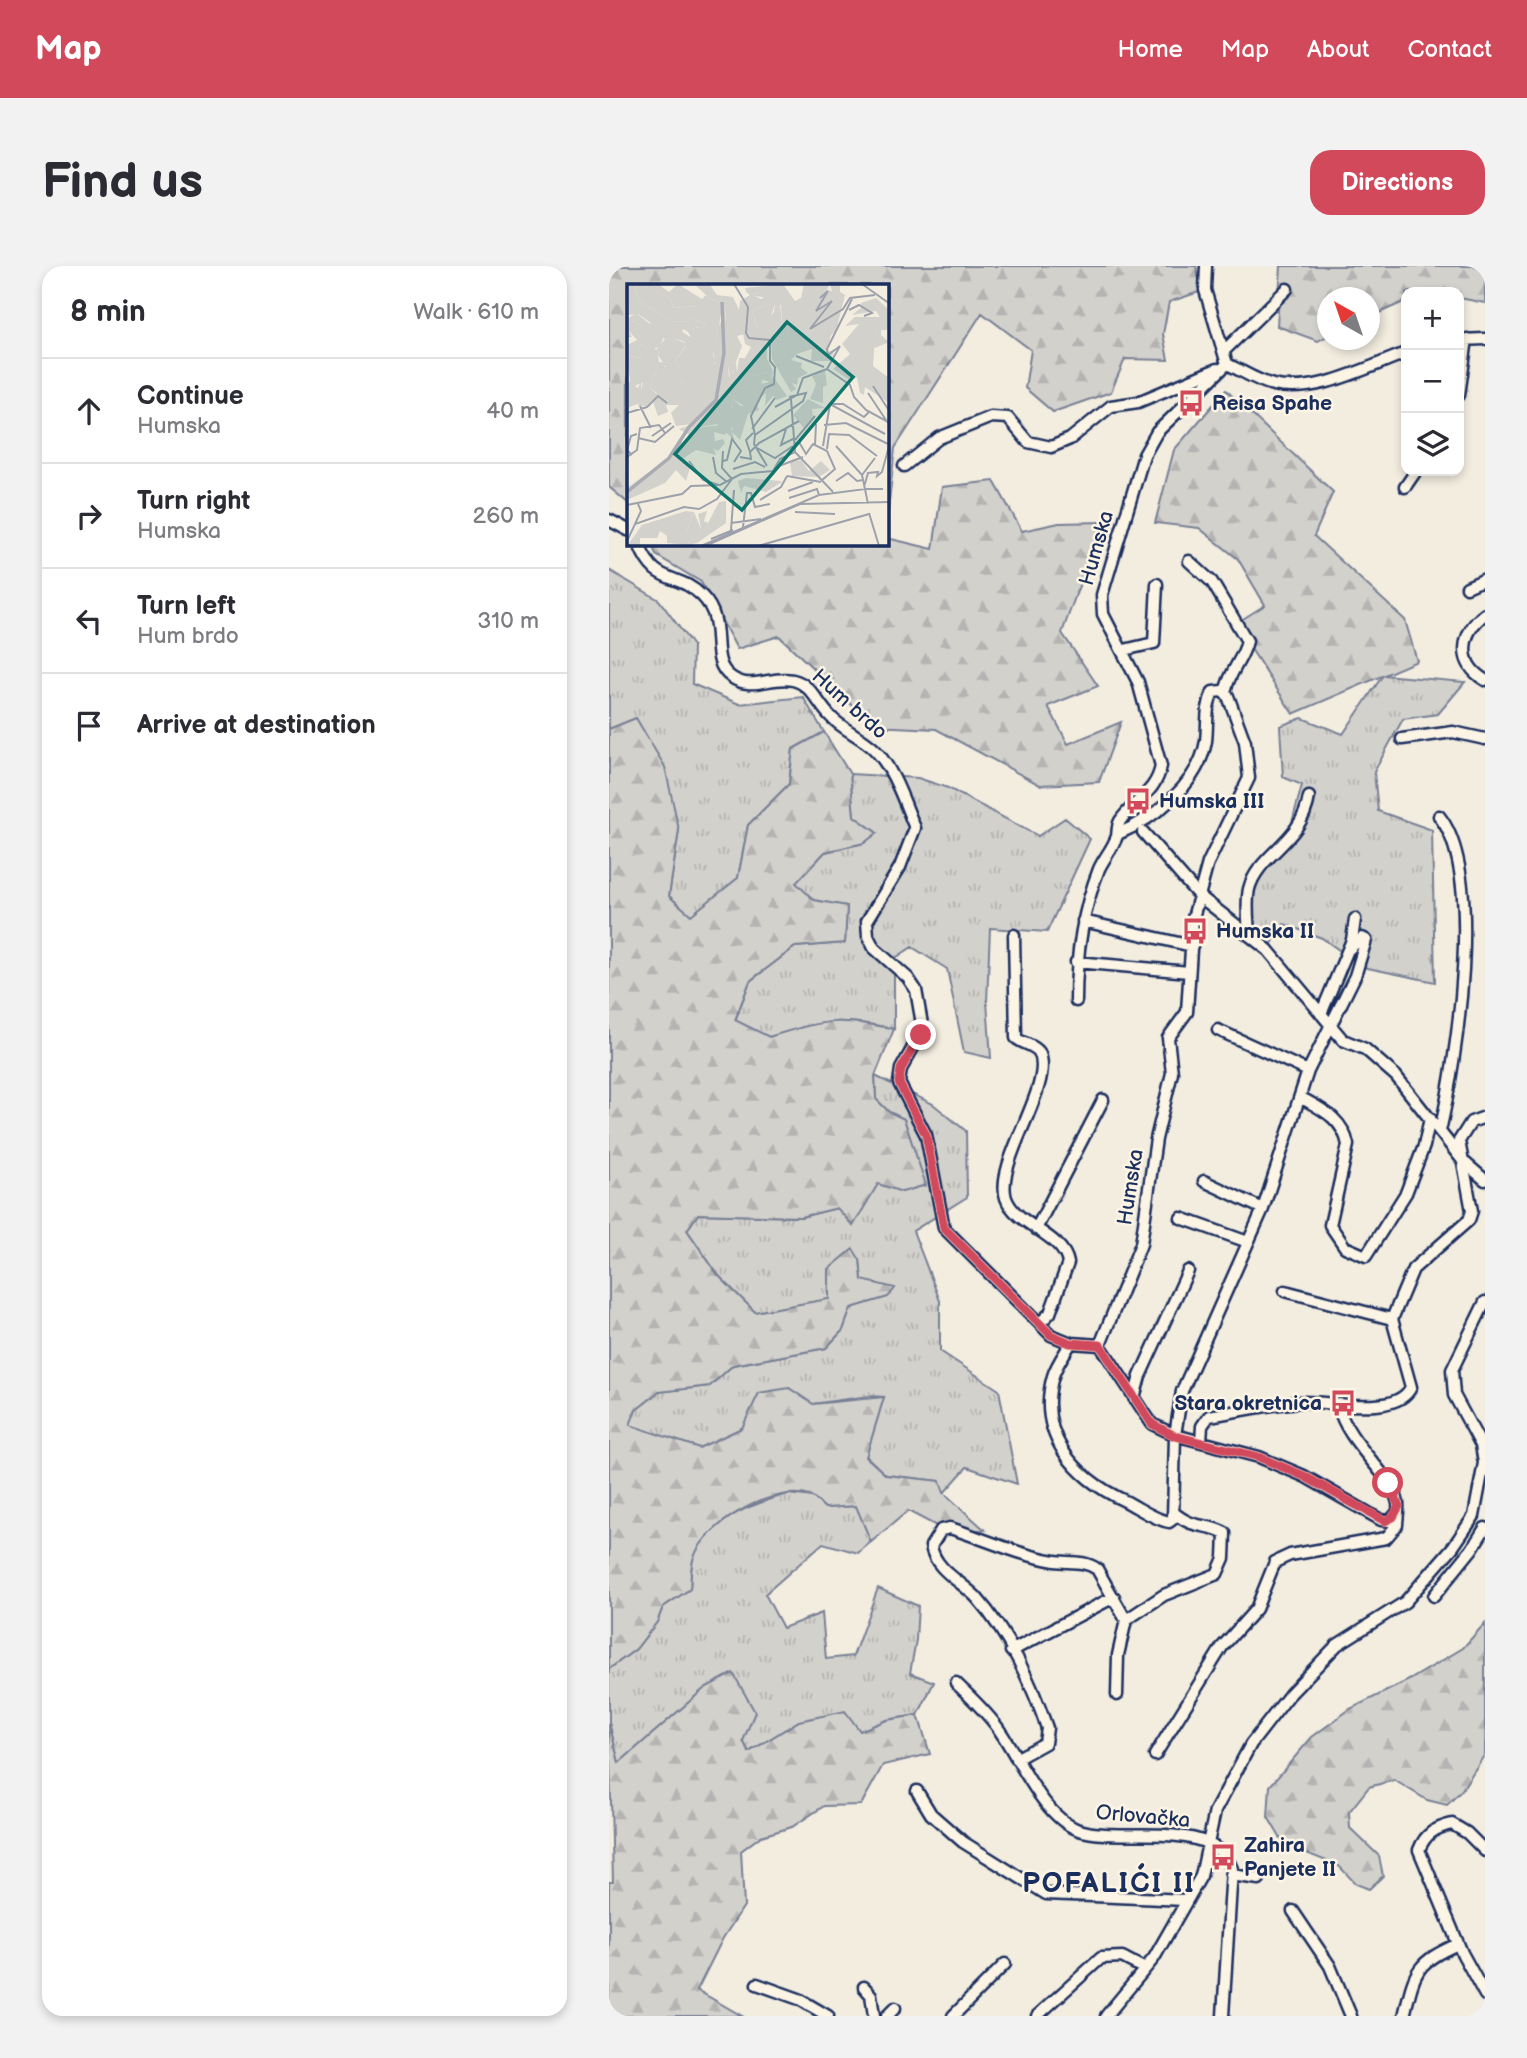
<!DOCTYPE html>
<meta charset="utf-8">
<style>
:root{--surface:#fff;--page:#f2f2f3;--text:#2b2b33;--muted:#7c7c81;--line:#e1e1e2;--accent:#d1495b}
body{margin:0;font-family:"Balsamiq Sans",sans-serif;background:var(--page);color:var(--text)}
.controls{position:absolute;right:21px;top:21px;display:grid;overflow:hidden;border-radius:14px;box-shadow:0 4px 10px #0003}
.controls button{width:63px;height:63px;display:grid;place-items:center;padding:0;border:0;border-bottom:2px solid var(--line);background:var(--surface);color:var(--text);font:35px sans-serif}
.compass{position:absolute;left:708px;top:21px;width:63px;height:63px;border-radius:50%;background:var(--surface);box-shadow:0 4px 10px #0003;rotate:320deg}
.stop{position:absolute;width:21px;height:21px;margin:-16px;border:5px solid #d1495b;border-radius:50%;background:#fff}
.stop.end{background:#d1495b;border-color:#fff;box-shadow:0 2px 7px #0008}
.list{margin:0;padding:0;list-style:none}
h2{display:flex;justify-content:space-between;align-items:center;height:91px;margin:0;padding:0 28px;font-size:30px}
h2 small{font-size:23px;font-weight:400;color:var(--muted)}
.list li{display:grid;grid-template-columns:46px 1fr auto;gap:21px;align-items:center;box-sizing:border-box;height:105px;padding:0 28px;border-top:2px solid var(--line)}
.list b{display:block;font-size:26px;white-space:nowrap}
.list p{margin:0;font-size:23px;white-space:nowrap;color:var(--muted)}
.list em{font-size:23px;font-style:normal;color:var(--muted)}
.icon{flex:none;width:38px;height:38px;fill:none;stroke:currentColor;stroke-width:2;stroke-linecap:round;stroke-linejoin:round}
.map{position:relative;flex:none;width:876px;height:1750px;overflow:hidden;border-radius:21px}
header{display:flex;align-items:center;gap:42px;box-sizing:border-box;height:98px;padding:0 35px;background:var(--accent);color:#fff}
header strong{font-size:33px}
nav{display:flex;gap:38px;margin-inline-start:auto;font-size:24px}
.intro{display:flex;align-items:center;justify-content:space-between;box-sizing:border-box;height:168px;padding:0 42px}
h1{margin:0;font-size:49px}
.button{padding:18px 32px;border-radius:21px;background:var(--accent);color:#fff;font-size:24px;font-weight:700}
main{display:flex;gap:42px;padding:0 42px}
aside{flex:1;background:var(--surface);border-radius:21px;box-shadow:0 4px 10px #0003}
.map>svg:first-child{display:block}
.grass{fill:url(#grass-tufts);stroke:#778095;stroke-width:2}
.forest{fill:url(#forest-firs);stroke:#778095;stroke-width:2}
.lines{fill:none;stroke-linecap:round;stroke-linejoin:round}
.minor-casing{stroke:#1b2f5e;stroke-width:15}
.minor{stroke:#fcf5e5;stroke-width:10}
.route{stroke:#d1495b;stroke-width:9}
.labels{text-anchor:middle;stroke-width:5;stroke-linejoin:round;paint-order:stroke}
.poi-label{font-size:21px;font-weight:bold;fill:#1b2f5e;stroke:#fcf5e5;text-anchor:start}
.street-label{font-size:21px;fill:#1b2f5e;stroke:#fcf5e5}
.district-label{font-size:28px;font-weight:bold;letter-spacing:2px;fill:#1b2f5e;stroke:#fcf5e5}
.inset-river{fill:none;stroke:#a9acb3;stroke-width:3.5}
.inset-road{fill:none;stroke:#9da1ac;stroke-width:2}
.view{fill:#0f766e;fill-opacity:0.15;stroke:#0f766e;stroke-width:3.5}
.inset-edge{fill:none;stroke:#1b2f5e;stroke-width:3.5}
</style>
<header>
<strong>Map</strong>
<nav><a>Home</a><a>Map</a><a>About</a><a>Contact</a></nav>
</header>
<div class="intro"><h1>Find us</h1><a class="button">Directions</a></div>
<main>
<aside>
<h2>8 min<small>Walk · 610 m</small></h2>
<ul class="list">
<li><svg class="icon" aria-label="ahead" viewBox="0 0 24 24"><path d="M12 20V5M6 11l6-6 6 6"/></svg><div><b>Continue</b><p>Humska</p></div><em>40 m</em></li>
<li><svg class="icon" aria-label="right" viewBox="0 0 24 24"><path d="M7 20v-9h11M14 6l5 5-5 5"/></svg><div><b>Turn right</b><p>Humska</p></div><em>260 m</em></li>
<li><svg class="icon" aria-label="left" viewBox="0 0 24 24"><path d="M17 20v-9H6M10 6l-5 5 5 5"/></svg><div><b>Turn left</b><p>Hum brdo</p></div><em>310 m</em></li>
<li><svg class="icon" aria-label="arrive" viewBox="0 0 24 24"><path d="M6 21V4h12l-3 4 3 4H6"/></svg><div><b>Arrive at destination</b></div></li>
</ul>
</aside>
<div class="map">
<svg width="876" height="1750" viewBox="0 0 876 1750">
<defs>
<pattern id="grass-tufts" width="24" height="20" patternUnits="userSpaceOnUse" patternTransform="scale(1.75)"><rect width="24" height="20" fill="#d3d1cc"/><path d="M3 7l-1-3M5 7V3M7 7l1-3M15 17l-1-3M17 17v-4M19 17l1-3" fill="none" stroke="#b5b4b2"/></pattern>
<pattern id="forest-firs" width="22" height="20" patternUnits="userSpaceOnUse" patternTransform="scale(1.75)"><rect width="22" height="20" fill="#d3d1cc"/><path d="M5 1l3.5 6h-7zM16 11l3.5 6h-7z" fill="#b5b4b2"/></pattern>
</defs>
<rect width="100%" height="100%" fill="#f3ede0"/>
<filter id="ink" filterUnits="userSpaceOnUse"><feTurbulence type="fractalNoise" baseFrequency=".0143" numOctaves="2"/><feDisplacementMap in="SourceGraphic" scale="14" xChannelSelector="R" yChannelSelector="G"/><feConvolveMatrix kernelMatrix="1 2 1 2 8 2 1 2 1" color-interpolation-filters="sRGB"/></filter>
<g filter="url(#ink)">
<!-- grass -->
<path class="grass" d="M0 304 50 334 84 380 83 418 130 438 194 431 215 466 184 483 180 518 139 559 129 612 82 650 60 630 70 564 27 452 0 463Z
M774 409 856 416 829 448 794 453 765 506 769 545 823 564 826 716 754 701 713 672 675 658 659 684 650 676 639 652 649 606 678 575 693 519 674 511 671 460 693 452 734 468Z
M241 508 309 512 339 522 429 570 456 552 481 573 438 666 381 662 378 736 382 792 355 786 338 703 303 681 285 693V763C228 751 215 754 160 771L126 755 141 715 186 681 236 677 238 640 205 635 186 617 216 586 255 577 267 566 245 550Z
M266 810 324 838 357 865 358 931 304 965 331 1035V1085L390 1124 408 1218 358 1201 335 1227 330 1215 277 1209 257 1190 275 1131 260 1130 203 1138 180 1122 133 1162 90 1182 20 1159 27 1144 50 1126 100 1120 124 1099 217 1082 234 1064 242 1042 279 1031 285 1023 253 1015 251 994 221 1033 146 1046 109 1009 78 964 89 948 192 951 228 942 269 917 293 926 316 919 295 853 280 846 267 833Z
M179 1228 204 1231 216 1242 248 1240 262 1276 249 1287 214 1277 156 1328 174 1362 213 1347 217 1393 244 1390 269 1322 309 1340 307 1374 301 1407 325 1416 309 1449 278 1454 251 1465 190 1455 140 1486 134 1475 123 1408 96 1422 10 1497 0 1457V1403L27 1383 48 1356 54 1341 81 1323C82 1314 81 1299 85 1290 100 1252 144 1238 179 1228Z"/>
<!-- forest -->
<path class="forest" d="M0 0H587L593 25 560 36 554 68 559 94 516 93 502 126 444 146 416 122 422 84 373 47 286 182 278 254V19H19V237L0 221Z
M672 0H876V37L850 32V26H797V35L761 51 760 32H718V70L709 75 668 60Z
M617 124 724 226 705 270 796 354 808 395 684 448 626 358 656 339 629 293 590 262 546 257 565 184Z
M385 215 413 265 450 257 493 256 453 367 489 420 439 440 459 478 512 456 490 516 431 519 327 463 265 460 170 370 128 383 92 316 47 289 43 278H278V272L324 283 333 221Z
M27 452 56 501 70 564 60 630 82 649 129 612 139 559 180 518 184 483 215 466 241 508 245 550 268 567 255 577 216 586 187 617 205 634 238 640 236 677 186 681 141 715 126 754 160 771C215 754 228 751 285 763L266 810 267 833 280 846 295 853 317 919 293 926 269 918 244 960 228 942 192 951 89 948 78 964 109 1009 146 1046 220 1033V1003L244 983 251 994 253 1014 286 1022 279 1031 242 1042 234 1064 217 1082 124 1099 101 1120 50 1126 27 1144 21 1159 90 1182 133 1162 150 1127 180 1122 204 1138 275 1131 257 1191 277 1209 331 1215 335 1227 376 1264H335L299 1245 262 1276 247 1240 216 1242C212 1239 208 1233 203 1231 168 1216 98 1256 85 1291 81 1300 82 1313 81 1323L54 1341 48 1356 27 1383 0 1403V463Z
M876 1357V1488L852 1525 838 1539 818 1534 785 1514 760 1521 740 1546 741 1562 770 1590 774 1610 760 1623 747 1618 730 1600 675 1578 659 1551 661 1520 703 1471 741 1443 802 1413 854 1382Z
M124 1407 146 1446 134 1475 140 1486 190 1455 236 1445 251 1465 278 1454 309 1449 321 1488 274 1499 252 1539 215 1540 183 1561 152 1570 132 1585 135 1640 114 1672 88 1724 133 1750H0V1616H4L0 1457 10 1497 96 1422Z"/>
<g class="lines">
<!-- minor casing -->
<g class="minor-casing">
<path id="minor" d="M597 0 596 24 618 98
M850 74 876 73
M616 84 678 23
M618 98C633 105 648 115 664 119 707 129 758 101 797 87
M850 129 858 73
M295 200 330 172 382 151 399 152 419 176 442 181 461 173 502 140 529 136 608 103
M796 221 807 205
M0 254 19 264
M30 278C46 321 68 305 93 330 120 357 97 393 122 411 143 426 162 409 184 414 202 418 209 438 221 450 233 463 251 470 264 482 284 501 295 536 306 562L291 601 258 655 259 670 265 682 299 712 307 724 313 758 311 769 292 803 290 817 317 869 335 962 442 1069 462 1077 491 1079
M580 295 603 316 638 375C634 394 619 407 616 427
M858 321 876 313
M876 348C852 366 847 397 876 414
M515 384 545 377 548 318
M793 473 844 466 876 473
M830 550C876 607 848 792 831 865
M534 566 589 629 659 684 734 774 756 783 787 810 854 895 876 914
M509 568C546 552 590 518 597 475 599 459 596 442 604 426L613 425 619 430 636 476 640 512 599 597 584 652 578 746 559 772 563 807 547 873 532 978 491 1079 543 1158 566 1169 650 1191 695 1210 772 1254 781 1255 788 1247
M474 655 583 680
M640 667C639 653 637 637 640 623 649 588 693 576 700 531
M405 669 407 772C414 778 425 779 430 786 447 818 385 896 397 932 407 960 454 968 459 997L441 1047 431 1057
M467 696 580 706
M467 735C467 690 473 646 490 603 495 592 504 582 508 570 509 565 508 560 511 555 525 534 547 527 552 500L529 416 494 348 493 329 535 189 548 166 618 98
M712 748 743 674 746 653
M609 764 699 805
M691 831C712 843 734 852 739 879L721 959 736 981 757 990 797 927 815 880 821 852
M595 915 654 943
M572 952 639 976
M427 963 494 834
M676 1025 783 1053
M462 1077C456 1087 447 1099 444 1110 427 1169 466 1212 516 1235 530 1242 544 1253 560 1256L564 1253 566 1169 573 1125 654 943 699 805 746 710 757 674 753 672 739 684
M525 1132 531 1110 579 1005
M592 1175 593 1160 600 1150C630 1145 661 1138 691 1136 719 1134 788 1152 802 1121L783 1053 804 1003 860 954 863 945 850 875 862 856 876 851
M825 1330 863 1283 876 1262
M517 1354 555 1329 608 1308 615 1292 616 1267C595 1256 587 1265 564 1246
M402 1385 505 1331
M347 1417C362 1432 379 1447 391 1465 411 1494 435 1552 470 1564 514 1578 603 1550 623 1603L614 1750
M546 1489 613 1381 647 1343 666 1296 681 1289 777 1272 788 1259C788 1252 790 1244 789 1237 782 1206 739 1180 729 1139
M407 1493 436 1477 438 1462C423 1418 399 1367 368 1332 352 1315 326 1304 322 1280L332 1264 341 1262C376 1273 409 1289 446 1295 460 1297 475 1294 488 1303L517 1354 509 1389 508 1429
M308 1525 322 1548 354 1576 437 1628 577 1634
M876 1585 858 1567 843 1558C826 1562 816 1568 810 1584L853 1687 876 1729
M622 1609 650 1613
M684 1645 721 1700 742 1750
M148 1718 190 1733 219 1750
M255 1721 262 1729 265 1750
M278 1750 286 1742
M344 1750 396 1698
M428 1750 492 1692 513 1691 536 1703
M497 1750 545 1692 592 1610 606 1545 642 1478 681 1428 728 1379 796 1336 844 1281 865 1250 875 1197 872 1179 845 1129 843 1104 876 1036
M795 1750C806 1705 806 1697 849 1678"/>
</g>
<!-- minor -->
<use href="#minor" class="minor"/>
</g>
</g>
<g class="lines" filter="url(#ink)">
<!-- route -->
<path class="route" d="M312 769 292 803 290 817 317 869 335 962 442 1069 461 1077 491 1079 543 1158 566 1170 650 1191 695 1210 776 1255 784 1251 790 1240 779 1217"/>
</g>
<!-- icons -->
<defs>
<g id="bus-bare" transform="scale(2.1)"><path d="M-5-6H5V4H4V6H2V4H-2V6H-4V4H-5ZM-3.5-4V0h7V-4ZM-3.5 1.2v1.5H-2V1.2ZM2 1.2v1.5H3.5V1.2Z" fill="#d1495b" stroke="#fcf5e5" stroke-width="2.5" paint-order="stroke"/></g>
</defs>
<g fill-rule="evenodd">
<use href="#bus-bare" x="582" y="137"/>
<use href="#bus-bare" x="529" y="535"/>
<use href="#bus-bare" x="586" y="665"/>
<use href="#bus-bare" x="734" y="1137"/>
<use href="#bus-bare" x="614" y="1591"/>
</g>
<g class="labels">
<!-- poi labels -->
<g class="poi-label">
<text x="603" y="144">Reisa Spahe</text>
<text x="550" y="542">Humska III</text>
<text x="607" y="672">Humska II</text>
<text x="713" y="1144" text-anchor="end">Stara okretnica</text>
<text x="635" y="1586">Zahira<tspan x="635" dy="24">Panjete II</tspan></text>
</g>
<!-- street labels -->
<g class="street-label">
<text transform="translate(487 282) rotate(-74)" y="7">Humska</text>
<text transform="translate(241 438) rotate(42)" y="7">Hum brdo</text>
<text transform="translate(521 921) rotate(-81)" y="7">Humska</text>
<text transform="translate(534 1550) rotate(5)" y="7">Orlovačka</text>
</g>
<!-- district labels -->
<g class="district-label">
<text x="500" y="1626">POFALIĆI II</text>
</g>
</g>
<!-- overview -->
<g transform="translate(18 18)">
<rect width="262" height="262" fill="#f3ede0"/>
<path d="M0 0H8L10 14 27 28 24 39 11 30 0 31ZM76 1H83L90 11 106 13 112 26 113 17 123 11 119 8H132L126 11 144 20 125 26 131 46 147 28 148 20H153L155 39 140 59V75L146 87 125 92 123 76 116 90 112 93 106 87 103 92 101 81 109 78 110 89 112 74H118L124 63 118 60 115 45 99 40 98 21 80 13ZM20 3 44 15 46 24 69 22 65 38 44 37 22 22 16 7ZM249 14 262 26V46H254V51L262 58 248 64 245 59 249 45 232 40 218 42 228 33H253L249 27 225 31 235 23 234 19ZM70 22 95 23 92 42H82L91 46 86 70 90 80 56 57 48 55 59 61 48 77 54 84 47 89 57 100 50 113 67 116 73 129 66 140 49 142 44 129 52 121H39L41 128 31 132 26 118 30 109 23 104 31 82 39 83 31 71 47 42 63 53 65 45 79 41 66 35ZM0 35 14 41 17 51 29 56V48L37 52 33 63 25 65 16 60 10 62 16 74 0 72V61L10 56 1 46 5 53 0 54ZM146 92 160 112 150 116 146 112 138 122 139 109 133 114 121 103 142 98ZM15 95 13 119 0 124V96L11 104ZM106 115 114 122 128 121V116L132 126 121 130 113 156 104 147 108 141 88 127 111 130 104 126ZM181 115 198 124 185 125 186 133 177 144 166 131ZM93 141 100 147 98 151 87 148 88 157 96 155 98 159 91 167 76 159 79 152H65L63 145ZM67 228 74 245 70 259 61 261 66 250 59 249Z" fill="#d3d1cc"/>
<path d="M8 0H31L42 8 51 0 75 15 79 11 67 0H78L80 13 98 21 99 40H114L118 50 110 52 115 62 109 78 101 82 102 92 107 87 116 90 118 76 126 73 133 74 125 92 146 87 144 98 135 96 134 104 121 103 133 114 125 127 106 115 104 126 116 128V133L88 127 109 141 104 145 108 157 90 140 64 145 66 152H80L76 159 86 162 89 171 69 166 57 174 63 184 59 197 49 186 38 199 0 216V204L40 175 53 157 58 160 62 151 52 145 66 140 73 129 67 125V116L60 120 50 113 49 106 57 100 46 88 54 84 48 77 59 62 44 54 68 62 89 80 86 66 91 47 81 42H92L97 30 95 23H71L66 35 79 41 74 43 78 51 71 43 65 45 67 58 61 48 56 45 55 50 47 42 49 49 45 48 31 71 32 78 42 79 31 87V82L23 104 31 111 19 122H11L16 98 4 104 0 72 16 74 10 62 16 60 13 56H21L29 66 38 55 29 49V57L16 51 14 41 0 35 9 29 23 40 27 28 10 14ZM19 3 44 15 46 24 69 22 64 38 44 37 22 22ZM156 0 168 17 174 14 177 0 202 1 200 6 205 7 203 1 213 0V8L218 11 209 47 204 51 200 68 208 65 203 77H184L185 65 170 70 164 76 175 79 174 84 181 89 171 94 170 101 165 99 169 105 164 108 145 75 144 52 155 39 154 21 148 20 144 32 132 46 125 49 131 45 125 26 144 20 129 19 137 13 125 12 132 8H119L118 4ZM242 38 249 42 246 82 262 94V119L238 103 237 111 233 109 230 93 224 97 206 85 223 70 215 60 232 40ZM198 86 200 101 196 103V119L183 115 189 100 185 92ZM119 194 154 197 155 198 139 208 117 202 114 209 111 197ZM99 217V239L70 259 74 244 71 230 80 227 77 237 81 239 92 218ZM59 227 67 228 59 249H67L61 261 40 259V252L33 247 30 254H13V262H0L15 241Z" fill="#d3d1cc" fill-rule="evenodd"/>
<path d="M174 176 182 187 194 177 203 186 192 193 165 192 163 178Z" fill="#d3d1cc"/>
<path class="inset-river" d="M0 208 42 174 62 143 89 116 97 69 95 18"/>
<path class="inset-road" d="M107 0 121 23 119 49 122 54 143 56V77L148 83 147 100 138 104 124 132 128 151M235 0 263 20M193 14 201 7 189 27 205 17 183 45 216 25 223 14 248 11M222 26 232 21 245 29 237 32M169 72 197 83M200 85 213 62 201 71 200 65 225 15M200 85 223 101 227 113 239 126 263 139M246 102 263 128M241 109 261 139M164 115 168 168M206 120H216L237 133 243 127M13 122 24 144M148 123 170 111 176 94 200 85M0 129 20 123 31 112 40 119M197 141 219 139 261 160M125 145 148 114M159 145 154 161 168 154M25 152 44 139M11 154 28 158 47 142M168 156 188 132M167 160 172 158 179 170 186 160 200 167 208 185 194 197M188 161 189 140M196 162 203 120 258 150M209 162 235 191 238 205H256M130 164 148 174 166 162M200 165 202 150 222 151 250 172M96 167 95 184 105 195M123 168 119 156 126 149M168 168 206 208M5 171 0 166 4 152 10 150M0 173 10 166 13 144 32 141 38 149M86 173 89 189 100 198M113 173 124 175 123 168 132 159 172 137M62 177 76 196 92 201M96 177 100 176 105 155 114 167 107 178M140 182 127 160 128 151 176 117 179 109 162 113M152 182 176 173M106 185 128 178 138 183M146 187 153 175 168 168M235 191 248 174M160 192 194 198M209 197 221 189 230 197 236 196M237 203 241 189 251 188 250 192 255 188 262 162M161 207 186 198M162 214 190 205 192 211M133 216 154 203 160 192M0 221 55 210 64 202 93 201 114 190 146 187M168 228 208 230M242 229 252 262M104 239 134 235M8 240 14 227 11 220M116 243 120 209H124L128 223 143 220M104 246 107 206M84 255 106 246M0 257 8 240 57 223 72 225 90 215 105 195M74 262 192 211 238 205 241 220M78 262 173 220 263 218M131 262 242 230"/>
<path class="view" d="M160 38 226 93 115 226 48 170Z"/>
<rect width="262" height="262" class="inset-edge"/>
</g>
</svg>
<div class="controls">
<button>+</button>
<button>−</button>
<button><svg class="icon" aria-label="layers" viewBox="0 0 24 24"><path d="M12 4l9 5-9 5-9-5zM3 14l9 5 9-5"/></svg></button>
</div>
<svg class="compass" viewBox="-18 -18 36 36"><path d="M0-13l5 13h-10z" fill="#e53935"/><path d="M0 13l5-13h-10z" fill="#7c7c81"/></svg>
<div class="stop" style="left:779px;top:1217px"></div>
<div class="stop end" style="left:312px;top:769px"></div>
</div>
</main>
